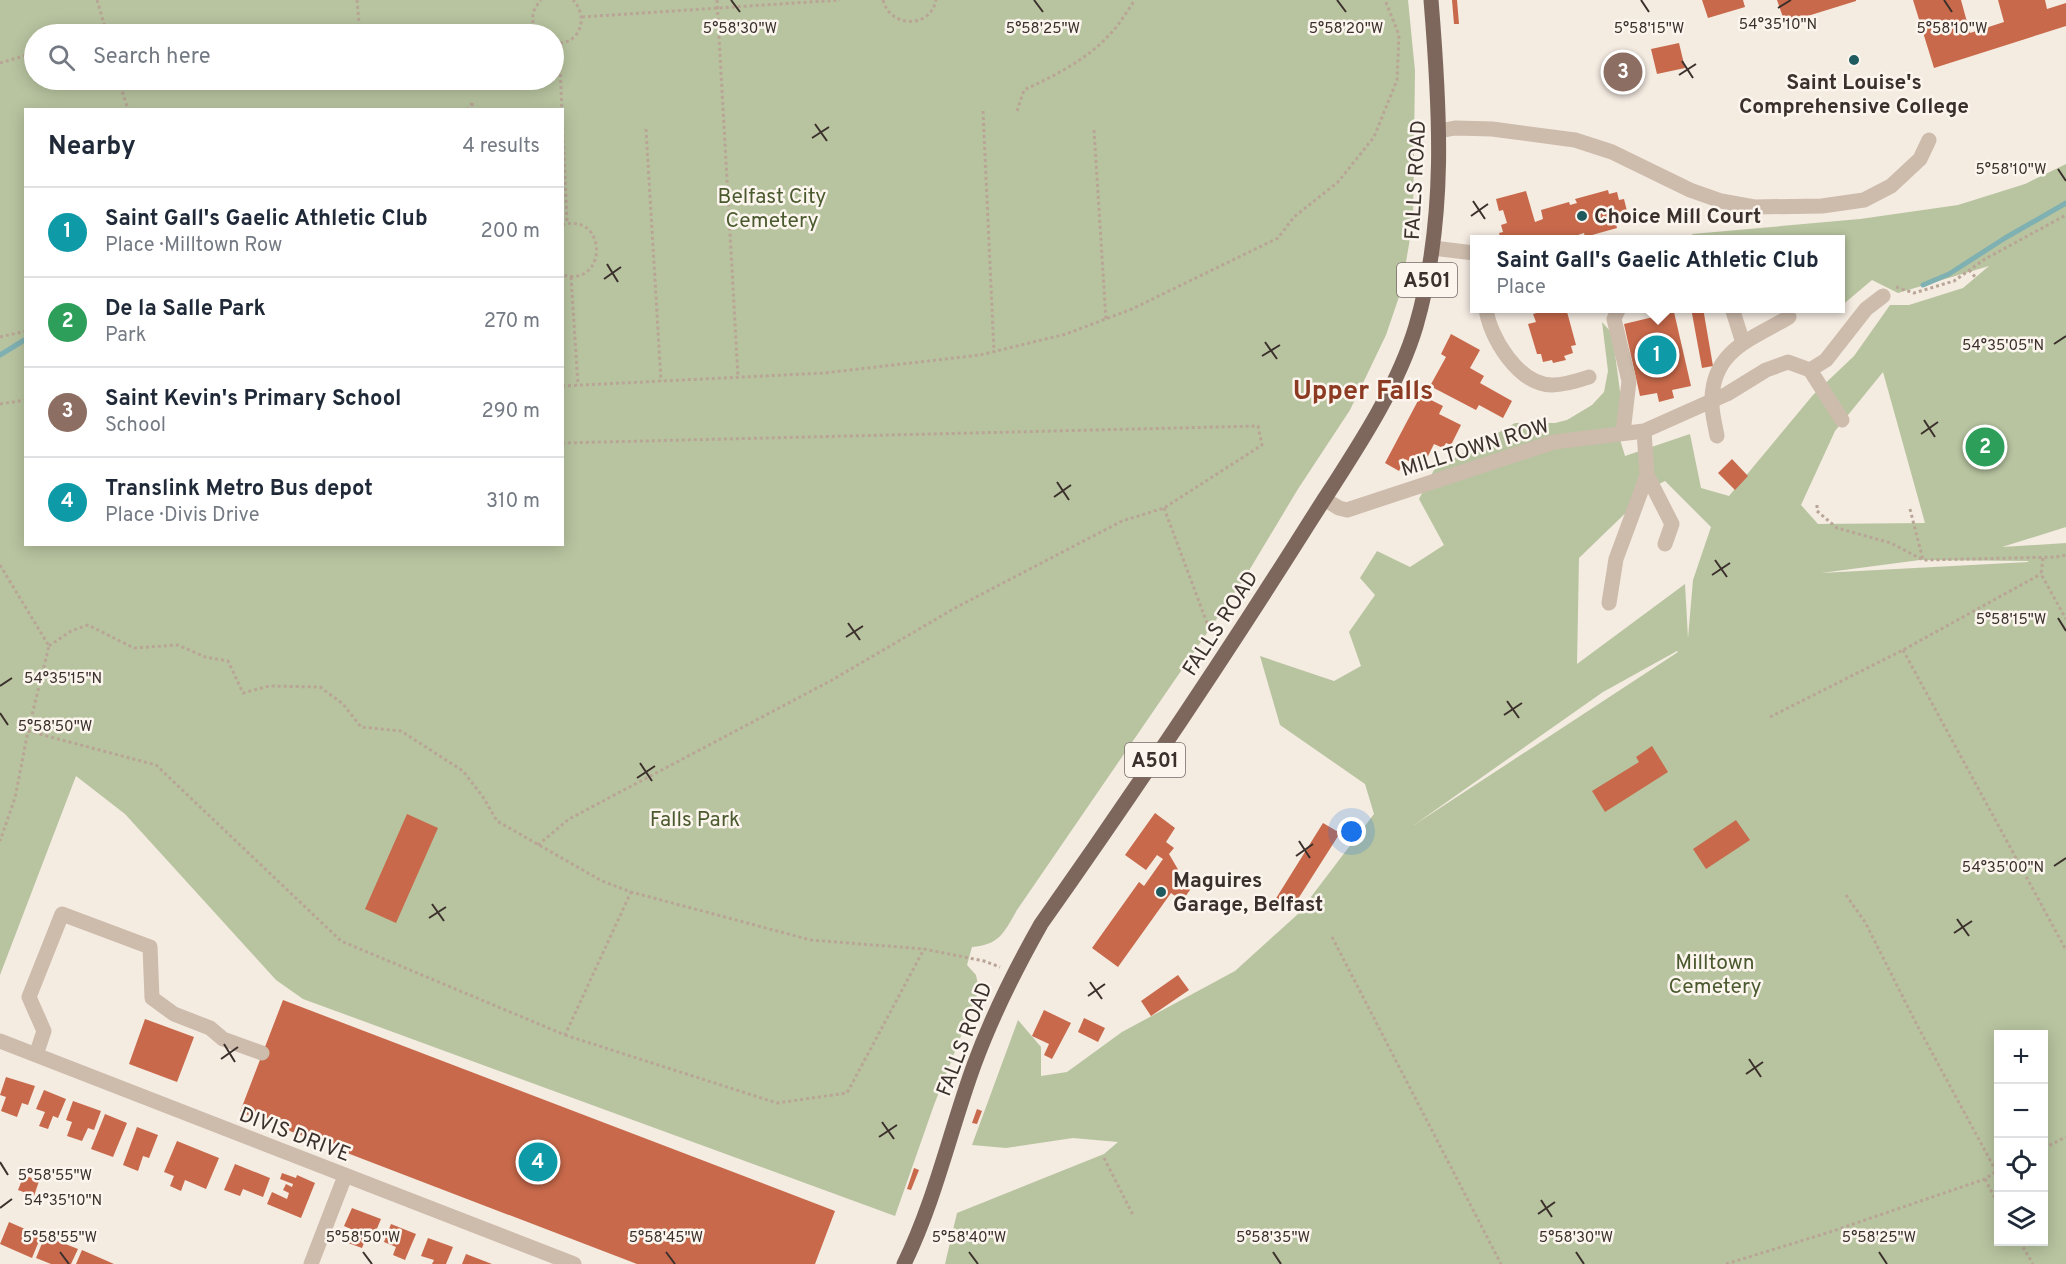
<!DOCTYPE html>
<meta charset="utf-8">
<style>
:root{--surface:#fff;--page:#f6f6f7;--text:#1f2937;--muted:#747a83;--line:#e0e1e3;--accent:#1f5a5e}
body{margin:0;font-family:Overpass,sans-serif;background:var(--page);color:var(--text)}
.controls{position:absolute;right:18px;bottom:18px;display:grid;overflow:hidden;border-radius:0px;box-shadow:0 3px 15px #0003}
.controls button{width:54px;height:54px;display:grid;place-items:center;padding:0;border:0;border-bottom:2px solid var(--line);background:var(--surface);color:var(--text);font:30px sans-serif}
.you{position:absolute;left:1352px;top:832px;width:21px;height:21px;margin:-15px;border:4px solid #fff;border-radius:50%;background:#1a73e8;box-shadow:0 0 0 9px #1a73e833}
.badge{display:grid;place-items:center;width:39px;height:39px;border-radius:50%;background:var(--accent);color:#fff;font-size:20px;font-weight:700}
.pin{position:absolute;translate:-50% -50%;border:3px solid #fff;box-shadow:0 2px 6px #0006}
.popup{position:absolute;left:1470px;top:235px;width:375px;height:78px;box-sizing:border-box;display:grid;place-content:center;border-radius:0px;background:var(--surface);filter:drop-shadow(0 2px 4px #0005);font-size:20px;white-space:nowrap;color:var(--muted)}
.popup b{font-size:22px;color:var(--text)}
.popup::after{content:'';position:absolute;left:50%;top:100%;margin-left:-12px;border:12px solid transparent;border-top-color:var(--surface)}
.list{margin:0;padding:0;list-style:none}
h2{display:flex;justify-content:space-between;align-items:center;height:78px;margin:0;padding:0 24px;font-size:26px}
h2 small{font-size:20px;font-weight:400;color:var(--muted)}
.list li{display:grid;grid-template-columns:39px 1fr auto;gap:18px;align-items:center;box-sizing:border-box;height:90px;padding:0 24px;border-top:2px solid var(--line)}
.list b{display:block;font-size:22px;white-space:nowrap}
.list p{margin:0;font-size:20px;white-space:nowrap;color:var(--muted)}
.list em{font-size:20px;font-style:normal;color:var(--muted)}
.icon{flex:none;width:33px;height:33px;fill:none;stroke:currentColor;stroke-width:2;stroke-linecap:round;stroke-linejoin:round}
.map{position:relative;flex:none;width:2066px;height:1264px;overflow:hidden}
.search{position:absolute;background:var(--surface);box-shadow:0 3px 15px #0003;left:24px;top:24px;width:540px;height:66px;display:flex;align-items:center;gap:15px;box-sizing:border-box;padding:0 21px;border-radius:33px;color:var(--muted);font-size:22px}
.panel{position:absolute;background:var(--surface);box-shadow:0 3px 15px #0003;left:24px;top:108px;width:540px;height:438px;border-radius:0px}
.map>svg:first-child{display:block}
.green{fill:#b8c4a0;fill-rule:evenodd}
.lines{fill:none;stroke-linecap:round;stroke-linejoin:round}
.stream{stroke:#7fb0b2;stroke-width:5}
.building{fill:#c8694b}
.path{stroke:#b9a596;stroke-width:3;stroke-dasharray:3 3;stroke-linecap:butt}
.minor{stroke:#cdbbac;stroke-width:15}
.major{stroke:#7d675c;stroke-width:15}
.ticks{fill:none;stroke:#3b302b;stroke-width:2}
.poi-dot{fill:#1f5a5e;stroke:#fbf5ee;stroke-width:2}
.labels{text-anchor:middle;stroke-width:5;stroke-linejoin:round;paint-order:stroke}
.shield{fill:#fbf5ee;stroke:#756b66;stroke-width:1.5}
.shield-label{font-size:20px;font-weight:bold;fill:#3b302b}
.poi-label{font-size:21px;font-weight:bold;fill:#3b302b;stroke:#fbf5ee;text-anchor:start}
.street-label{font-size:21px;fill:#3b302b;stroke:#fbf5ee}
.park-label{font-size:21px;fill:#4a5a2e;stroke:#fbf5ee}
.district-label{font-size:27px;font-weight:bold;fill:#8c3b22;stroke:#fbf5ee}
.ticks-label{font-size:15px;text-anchor:middle;fill:#3b302b;stroke:#fbf5ee;stroke-width:5;stroke-linejoin:round;paint-order:stroke}
</style>
<div class="map">
<svg width="2066" height="1264" viewBox="0 0 2066 1264">
<rect width="100%" height="100%" fill="#f4ebe1"/>
<!-- green -->
<path class="green" d="M0 0H1408L1415 71 1413 221 1401 291 1386 335 1350 410 1298 489 1244 579 1017 910C1004 933 999 945 972 947L967 965 976 975 979 990 934 1105 895 1216 303 999 276 980 125 814 76 776 0 975ZM34 34H554V80H34ZM26 110H562V544H26Z
M2066 164V527L2002 547 2066 543V1264H945L957 1213 1104 1154 1118 1142 1073 1138 1006 1148 972 1145 1018 1020 1041 1047V1076L1067 1072 1122 1032 1235 971 1298 914 1374 814 1365 784 1280 725 1260 656 1334 681 1361 666 1349 632 1375 595 1360 578 1377 551 1410 567 1444 545 1419 499 1434 470 1515 423H1555L1567 420 1592 405 1604 392 1608 371 1602 322 1611 332 1615 354 1621 399 1618 433 1625 456 1690 434 1701 488 1729 496 1813 395 1854 356 1890 305H1909L1963 288 1989 266 1898 293 1872 280 1840 307V240H1695L1692 234 1860 219 1958 205 2025 184ZM1883 372 1925 523 1818 524 1801 505 1835 431ZM1665 481 1711 527 1693 580 1688 638 1685 584 1577 664 1579 558 1639 500 1637 495ZM1920 560 2028 561V562L1821 573ZM1677 651 1678 652 1414 825 1603 692ZM1998 1034H2044V1242H1998Z"/>
<g class="lines">
<!-- stream -->
<path class="stream" d="M1923 285 1949 274 2005 238 2066 203
M0 355 26 339"/>
</g>
<!-- building -->
<path class="building" d="M1452 0H1457L1459 24H1454Z
M1702 0H1743L1745 7 1708 18Z
M1777 0H1856V1L1785 23Z
M1913 0H1961L1970 33 2004 22 1998 0H2045L2047 9 2066 3V26L1934 68Z
M1679 43 1685 68 1657 74 1651 49Z
M1608 190 1609 194 1617 192 1619 200 1624 199 1627 211 1621 213 1623 222 1616 224 1617 228 1585 237 1584 233 1578 235 1579 239 1576 240H1548L1547 236 1541 240H1501L1499 233 1503 232 1501 225 1507 223 1503 210 1499 211 1496 199 1526 191 1535 222 1543 219 1541 210 1569 202 1570 205 1577 203 1575 199Z
M1539 308H1566L1576 345 1571 346 1573 353 1564 356 1566 360 1553 363 1552 360 1543 362 1541 354H1537L1528 324 1536 322 1533 314 1540 312Z
M1691 308H1703L1713 366 1702 368Z
M1674 312 1691 386 1672 390 1674 398 1659 402 1657 393 1640 396 1624 324Z
M1451 334 1480 350 1470 368 1484 376 1480 383 1512 401 1503 418 1479 405 1476 410 1430 386 1446 357 1441 354Z
M1421 395 1443 406 1439 414 1461 425 1451 445 1446 443 1443 448 1434 444 1422 468 1405 459 1399 471 1385 463Z
M1732 459 1748 476 1735 490 1718 473Z
M1652 746 1668 772 1605 812 1592 791 1639 762 1636 757Z
M1155 813 1175 828 1166 842 1174 848 1169 854 1190 890 1182 901 1171 893 1118 967 1092 948 1139 882 1144 886 1163 859 1157 855 1146 870 1125 855Z
M407 814 438 828 396 923 365 909Z
M1736 820 1750 840 1706 869 1693 849Z
M1323 823 1340 833 1291 910 1275 900Z
M1178 975 1189 990 1151 1016 1141 1001Z
M283 1000 835 1211 815 1264H637L240 1112Z
M1044 1010 1071 1023 1052 1059 1044 1055 1049 1044 1032 1036Z
M1084 1018 1105 1028 1098 1042 1078 1032Z
M145 1019 194 1037 177 1082 129 1064Z
M6 1077 35 1086 28 1105 22 1103 17 1117 1 1111 6 1097 0 1095Z
M44 1090 66 1099 58 1118 53 1116 48 1129 39 1126 45 1112 36 1109Z
M73 1101 101 1111 94 1130 88 1128 82 1141 67 1136 72 1122 66 1120Z
M977 1109 982 1111 977 1124 972 1123Z
M105 1114 127 1123 113 1157 91 1149Z
M137 1127 158 1135 149 1158 143 1156 138 1171 123 1165Z
M177 1141 219 1158 206 1189 185 1180 181 1191 170 1186 174 1176 164 1172Z
M235 1164 270 1178 263 1197 243 1189 240 1196 224 1190Z
M914 1168 919 1170 911 1190 907 1189Z
M282 1173 296 1178 297 1175 315 1183 301 1218 267 1204 272 1192 287 1199 289 1193 283 1190 286 1184 292 1187 293 1184 280 1179Z
M24 1175 39 1181 34 1196 18 1190Z
M352 1208 381 1219 373 1238 367 1235 362 1248 348 1243 353 1230 344 1226Z
M9 1222 41 1236 32 1258 0 1244Z
M391 1224 416 1234 405 1260 393 1255 396 1247 384 1242Z
M45 1236 78 1249 71 1264H51L36 1258Z
M428 1238 453 1247 446 1264H432L434 1260 421 1256Z
M82 1250 114 1264H76Z
M466 1254 492 1264H462Z"/>
<g class="lines">
<!-- path -->
<path class="path" d="M97 0 107 34
M357 0 360 34
M717 0 738 377
M883 0C890 28 930 29 936 0
M582 17 840 0
M100 34 106 33
M538 34C530 22 531 11 541 0
M554 43C579 46 590 18 573 0
M559 44 567 223
M0 63 34 53
M121 80V87L128 110
M130 80H143
M472 103 473 110
M467 110 472 103
M983 111 994 352
M1017 111 1024 90C1054 76 1088 59 1110 34 1120 24 1127 11 1135 0
M646 129 661 381
M1094 130 1106 320
M562 225C607 211 609 288 562 275
M1969 270 1976 278
M571 277 578 385
M1896 287 1914 293 1954 281 1985 259 2066 215
M0 337 26 331
M562 386 824 373 980 355 1066 334 1132 309 1278 238 1294 217 1338 182 1374 137 1397 80 1399 35 1385 0
M0 404 26 400
M1817 505V511L1837 528 1891 543 1923 560 2056 557 2066 555
M1164 508 1207 623 1213 632
M1910 509 1923 560
M2043 558 2041 574 2066 619
M0 565 49 646 28 731 15 798 0 841
M49 646 71 631 88 625 134 648 178 645 205 657 228 661 243 693 269 686 320 687 343 704 361 727 401 731 463 771 483 797 497 821 602 881 631 892 811 940 924 949 984 961 1000 967
M1903 650 2066 950
M1770 717 1903 650 2041 574
M28 731 156 765 341 941 565 1035 631 892
M538 845 569 819 832 680 955 608 1122 521 1164 508 1262 445 1258 426 562 443
M1846 895 1865 922 1917 1025 1996 1171
M1332 937 1501 1264
M565 1035 777 1103 847 1093 924 949
M2044 1148 2066 1137
M1104 1158 1133 1215
M1985 1179 1998 1204
M2020 1242 2033 1264
M1726 1264 1830 1232 1985 1179 1998 1170"/>
<!-- minor -->
<path class="minor" d="M1439 131 1455 128 1492 129 1575 140 1612 152 1690 190 1721 201 1754 207 1822 206 1864 200 1891 186 1920 159 1929 140
M1433 248 1474 253
M1486 308C1489 337 1519 385 1552 385 1564 385 1577 381 1589 377
M1619 308 1614 319 1629 381 1623 433
M1732 308 1743 343
M1810 370 1842 420
M1717 436C1715 424 1711 411 1712 399 1713 350 1752 339 1789 317
M1647 475 1672 524 1665 544
M1324 499 1339 508 1347 510 1554 442 1644 431 1727 394 1766 370 1788 362 1810 370 1826 360 1866 309 1883 296
M1609 603 1616 559 1647 475 1644 431
M0 1041 574 1264
M36 1055 44 1031 29 997 62 914 150 947 152 998 174 1014 210 1028 223 1039 262 1053
M311 1264 345 1176"/>
<!-- major -->
<path class="major" d="M904 1264C935 1201 950 1131 974 1065 992 1016 1015 970 1041 924 1132 795 1220 664 1304 531 1344 467 1395 397 1416 326 1447 219 1440 109 1431 0"/>
</g>
<!-- ticks -->
<path class="ticks" d="M731 0 740 12M1034 0 1043 12M1337 0 1346 12M1641 0 1649 12M1944 0 1952 12M1778 8 1791 0M1682 61 1693 78M1679 75 1696 64M815 124 827 141M812 138 829 127M2058 169 2066 181M1473 201 1485 219M1471 216 1488 204M607 264 618 282M604 279 621 267M1265 342 1277 359M2054 344 2066 336M1262 356 1280 345M1924 420 1935 437M1921 434 1938 422M1057 482 1069 500M1054 497 1071 485M1715 560 1727 577M1712 575 1730 563M2058 618 2066 631M848 623 860 640M846 637 863 626M0 686 12 678M1507 701 1519 718M0 713 8 725M1504 715 1522 703M640 763 652 781M637 778 655 766M1299 841 1310 858M1296 856 1313 844M2054 866 2066 858M432 904 444 921M429 918 446 907M1957 919 1969 936M1954 933 1972 921M1090 982 1102 999M1088 996 1105 984M224 1044 235 1062M221 1059 238 1047M1749 1059 1761 1077M1746 1074 1763 1062M882 1122 894 1139M879 1137 897 1125M0 1162 8 1175M1541 1200 1552 1217M0 1208 12 1199M1538 1214 1555 1202M60 1252 69 1264M363 1252 372 1264M666 1252 675 1264M969 1252 978 1264M1273 1252 1281 1264M1576 1252 1584 1264M1879 1252 1887 1264"/>
<!-- markers -->
<g class="poi-dot">
<circle cx="1854" cy="60" r="6"/>
<circle cx="1582" cy="216" r="6"/>
<circle cx="1161" cy="892" r="6"/>
</g>
<g class="labels">
<!-- shield labels -->
<g class="shield">
<rect x="1397" y="263" width="60" height="34" rx="4.5"/>
<rect x="1125" y="743" width="60" height="34" rx="4.5"/>
</g>
<g class="shield-label">
<text x="1427" y="287">A501</text>
<text x="1155" y="767">A501</text>
</g>
<!-- poi labels -->
<g class="poi-label">
<text x="1854" y="89" text-anchor="middle">Saint Louise's<tspan x="1854" dy="24">Comprehensive College</tspan></text>
<text x="1594" y="223">Choice Mill Court</text>
<text x="1173" y="887">Maguires<tspan x="1173" dy="24">Garage, Belfast</tspan></text>
</g>
<!-- street labels -->
<g class="street-label">
<text transform="translate(1415 180) rotate(-87)" y="7">FALLS ROAD</text>
<text transform="translate(1475 447) rotate(-17)" y="7">MILLTOWN ROW</text>
<text transform="translate(1220 623) rotate(-57)" y="7">FALLS ROAD</text>
<text transform="translate(964 1039) rotate(-69)" y="7">FALLS ROAD</text>
<text transform="translate(295 1134) rotate(21)" y="7">DIVIS DRIVE</text>
</g>
<!-- park labels -->
<g class="park-label">
<text x="772" y="203">Belfast City<tspan x="772" dy="24">Cemetery</tspan></text>
<text x="695" y="826">Falls Park</text>
<text x="1715" y="969">Milltown<tspan x="1715" dy="24">Cemetery</tspan></text>
</g>
<!-- district labels -->
<g class="district-label">
<text x="1363" y="399">Upper Falls</text>
</g>
</g>
<g class="ticks-label">
<text x="1778" y="29">54°35'10"N</text>
<text x="740" y="33">5°58'30"W</text>
<text x="1043" y="33">5°58'25"W</text>
<text x="1346" y="33">5°58'20"W</text>
<text x="1649" y="33">5°58'15"W</text>
<text x="1952" y="33">5°58'10"W</text>
<text x="2011" y="174">5°58'10"W</text>
<text x="2003" y="350">54°35'05"N</text>
<text x="2011" y="624">5°58'15"W</text>
<text x="63" y="683">54°35'15"N</text>
<text x="55" y="731">5°58'50"W</text>
<text x="2003" y="872">54°35'00"N</text>
<text x="55" y="1180">5°58'55"W</text>
<text x="63" y="1205">54°35'10"N</text>
<text x="60" y="1242">5°58'55"W</text>
<text x="363" y="1242">5°58'50"W</text>
<text x="666" y="1242">5°58'45"W</text>
<text x="969" y="1242">5°58'40"W</text>
<text x="1273" y="1242">5°58'35"W</text>
<text x="1576" y="1242">5°58'30"W</text>
<text x="1879" y="1242">5°58'25"W</text>
</g>
</svg>
<div class="controls">
<button>+</button>
<button>−</button>
<button><svg class="icon" aria-label="locate" viewBox="0 0 24 24"><circle cx="12" cy="12" r="6"/><path d="M12 2v4M12 18v4M2 12h4M18 12h4"/></svg></button>
<button><svg class="icon" aria-label="layers" viewBox="0 0 24 24"><path d="M12 4l9 5-9 5-9-5zM3 14l9 5 9-5"/></svg></button>
</div>
<div class="you"></div>
<div class="pin badge" style="left:1657px;top:355px;background:#0f9aa8">1</div>
<div class="popup"><b>Saint Gall's Gaelic Athletic Club</b>Place</div>
<div class="pin badge" style="left:1985px;top:447px;background:#2e9e5b">2</div>
<div class="pin badge" style="left:1623px;top:72px;background:#8d6e63">3</div>
<div class="pin badge" style="left:538px;top:1162px;background:#0f9aa8">4</div>
<div class="search"><svg class="icon" aria-label="search" viewBox="0 0 24 24"><circle cx="10" cy="10" r="6"/><path d="M15 15l6 6"/></svg>Search here</div>
<section class="panel">
<h2>Nearby<small>4 results</small></h2>
<ul class="list">
<li><span class="badge" style="background:#0f9aa8">1</span><div><b>Saint Gall's Gaelic Athletic Club</b><p>Place · Milltown Row</p></div><em>200 m</em></li>
<li><span class="badge" style="background:#2e9e5b">2</span><div><b>De la Salle Park</b><p>Park</p></div><em>270 m</em></li>
<li><span class="badge" style="background:#8d6e63">3</span><div><b>Saint Kevin's Primary School</b><p>School</p></div><em>290 m</em></li>
<li><span class="badge" style="background:#0f9aa8">4</span><div><b>Translink Metro Bus depot</b><p>Place · Divis Drive</p></div><em>310 m</em></li>
</ul>
</section>
</div>
